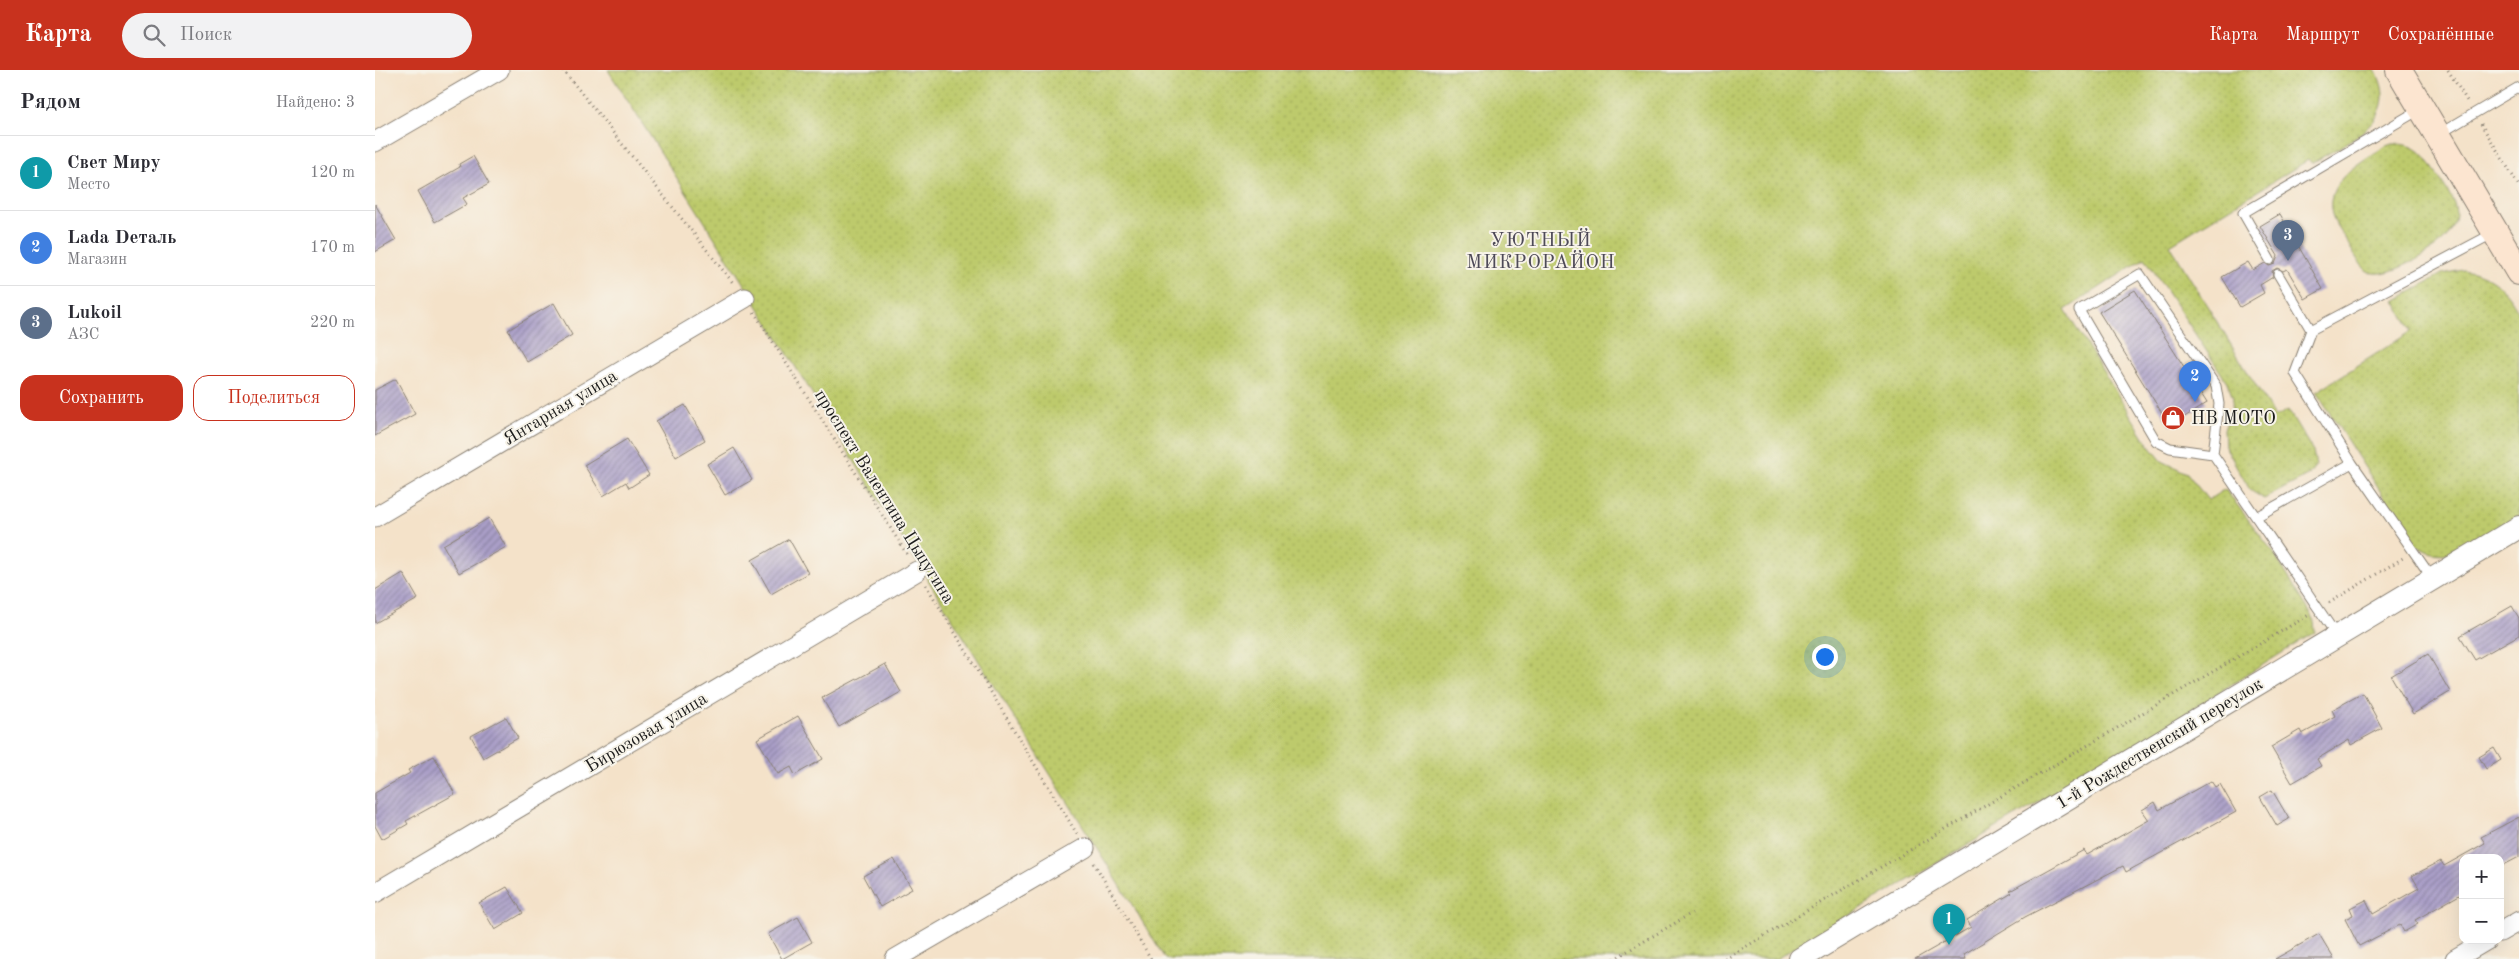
<!DOCTYPE html>
<html lang="ru">
<meta charset="utf-8">
<style>
:root{--surface:#fff;--page:#f2f2f3;--text:#2b2b33;--muted:#7c7c81;--line:#e1e1e2;--accent:#c8321e}
body{margin:0;font-family:"Old Standard TT",serif;background:var(--page);color:var(--text)}
.controls{position:absolute;right:15px;bottom:15px;display:grid;overflow:hidden;border-radius:10px;box-shadow:0 5px 20px #0002}
.controls button{width:45px;height:45px;display:grid;place-items:center;padding:0;border:0;border-bottom:1px solid var(--line);background:var(--surface);color:var(--text);font:25px sans-serif}
.you{position:absolute;left:1449px;top:586px;width:18px;height:18px;margin:-12px;border:4px solid #fff;border-radius:50%;background:#1a73e8;box-shadow:0 0 0 8px #1a73e833}
.badge{display:grid;place-items:center;width:32px;height:32px;border-radius:50%;background:var(--accent);color:#fff;font-size:16px;font-weight:700}
.pin{position:absolute;translate:-50% -41px;filter:drop-shadow(0 1px 2px #0008)}
.pin::after{content:'';position:absolute;top:26px;width:18px;height:15px;background:inherit;clip-path:polygon(0 0,100% 0,50% 100%)}
.list{margin:0;padding:0;list-style:none}
h2{display:flex;justify-content:space-between;align-items:center;height:65px;margin:0;padding:0 20px;font-size:21px}
h2 small{font-size:16px;font-weight:400;color:var(--muted)}
.list li{display:grid;grid-template-columns:32px 1fr auto;gap:15px;align-items:center;box-sizing:border-box;height:75px;padding:0 20px;border-top:1px solid var(--line)}
.list b{display:block;font-size:19px;white-space:nowrap}
.list p{margin:0;font-size:16px;white-space:nowrap;color:var(--muted)}
.list em{font-size:16px;font-style:normal;color:var(--muted)}
.actions{display:flex;gap:10px;padding:15px 20px}
.actions a{flex:1;padding:11px 0;border:1px solid var(--accent);border-radius:15px;text-align:center;font-size:18px;color:var(--accent)}
.actions .main{background:var(--accent);color:#fff}
.icon{flex:none;width:28px;height:28px;fill:none;stroke:currentColor;stroke-width:2;stroke-linecap:round;stroke-linejoin:round}
.map{position:relative;flex:none;width:2144px;height:889px;overflow:hidden}
header{display:flex;align-items:center;gap:30px;box-sizing:border-box;height:70px;padding:0 25px;background:var(--accent);color:#fff}
header strong{font-size:24px}
nav{display:flex;gap:28px;margin-inline-start:auto;font-size:18px}
.search{width:350px;height:45px;background:var(--page);display:flex;align-items:center;gap:12px;box-sizing:border-box;padding:0 18px;border-radius:28px;color:var(--muted);font-size:19px}
main{display:flex}
aside{flex:1;background:var(--surface)}
.map>svg:first-child{display:block}
.grass{fill:url(#grass-dots);stroke:#6c7344}
.building{fill:url(#building-hatch)}
.lines{fill:none;stroke-linecap:round;stroke-linejoin:round}
.service-casing{stroke:#887f72;stroke-width:11}
.minor-casing{stroke:#887f72;stroke-width:21}
.tertiary-casing{stroke:#887f72;stroke-width:24}
.secondary-casing{stroke:#887f72;stroke-width:28}
.path{stroke:#887f72;stroke-width:3;stroke-dasharray:1 4;stroke-linecap:butt}
.service{stroke:#fff;stroke-width:9}
.minor{stroke:#fff;stroke-width:19}
.tertiary{stroke:#fff;stroke-width:22}
.secondary{stroke:#fce5d0;stroke-width:26}
.labels{text-anchor:middle;stroke-width:4;stroke-linejoin:round;paint-order:stroke}
.street-label{font-size:18px;fill:#1c1c1c;stroke:#f7f3e8}
.poi-label{font-size:18px;fill:#1c1c1c;stroke:#f7f3e8;text-anchor:start}
.neighbourhood-label{font-size:19px;letter-spacing:1px;fill:#4e4a58;stroke:#f7f3e8}
</style>
<header>
<strong>Карта</strong>
<div class="search"><svg class="icon" aria-label="search" viewBox="0 0 24 24"><circle cx="10" cy="10" r="6"/><path d="M15 15l6 6"/></svg>Поиск</div>
<nav><a>Карта</a><a>Маршрут</a><a>Сохранённые</a></nav>
</header>
<main>
<aside>
<h2>Рядом<small>Найдено: 3</small></h2>
<ul class="list">
<li><span class="badge" style="background:#0f9aa8">1</span><div><b>Свет Миру</b><p>Место</p></div><em>120 m</em></li>
<li><span class="badge" style="background:#3f7fe0">2</span><div><b>Lada Dеталь</b><p>Магазин</p></div><em>170 m</em></li>
<li><span class="badge" style="background:#5c6f8a">3</span><div><b>Lukoil</b><p>АЗС</p></div><em>220 m</em></li>
</ul>
<div class="actions"><a class="main">Сохранить</a><a>Поделиться</a></div>
</aside>
<div class="map">
<svg width="2144" height="889" viewBox="0 0 2144 889">
<defs>
<pattern id="grass-dots" width="8" height="8" patternUnits="userSpaceOnUse" patternTransform="scale(1.25)"><rect width="8" height="8" fill="#bdca6c"/><path d="M2 2h.1M6 6h.1" fill="none" stroke="#a2ad5d" stroke-width="1.8" stroke-linecap="round"/></pattern>
<pattern id="building-hatch" width="6" height="6" patternUnits="userSpaceOnUse" patternTransform="scale(1.25)"><rect width="6" height="6" fill="#aa9fc8"/><path d="M-1 1l2-2M0 6l6-6M5 7l2-2" fill="none" stroke="#8a81a2"/></pattern>
</defs>
<rect width="100%" height="100%" fill="#f7f3e8"/>
<filter id="ink" filterUnits="userSpaceOnUse"><feTurbulence type="fractalNoise" baseFrequency=".02" numOctaves="2"/><feDisplacementMap in="SourceGraphic" scale="10" xChannelSelector="R" yChannelSelector="G"/><feConvolveMatrix kernelMatrix="1 2 1 2 8 2 1 2 1" color-interpolation-filters="sRGB"/></filter>
<filter id="wash" filterUnits="userSpaceOnUse"><feTurbulence type="fractalNoise" baseFrequency=".0096" numOctaves="4" result="noise"/><feDisplacementMap in="SourceGraphic" scale="20" xChannelSelector="R" yChannelSelector="G"/><feGaussianBlur stdDeviation="1.12" result="paint"/><feColorMatrix in="noise" values="0 0 0 0 0 0 0 0 0 0 0 0 0 0 0 0 0 1.4 0 .05"/><feComposite in="paint" operator="in"/></filter>
<g filter="url(#wash)">
<rect width="100%" height="100%" fill="#f4e2c9"/>
<!-- grass -->
<path class="grass" d="M233 0H2000C2029 50 1972 72 1937 93L1933 90 1795 175 1900 347 1913 340 1938 381 1941 396 1934 405 1889 429 1875 420 1850 376 1849 359 1856 344 1858 328 1852 312 1770 188 1690 240 1774 375 1787 391 1812 403 1833 430 1850 419 1898 482 1939 549 1940 562 1762 674 1401 889H790C723 777 652 669 583 558 467 372 352 185 233 0Z
M2017 74C2043 74 2048 82 2061 103 2068 115 2080 129 2081 143 2081 154 2074 167 2066 173 2053 184 2007 213 1991 200 1982 191 1976 179 1970 168 1965 161 1959 153 1957 145 1948 111 1987 91 2011 76Z
M2089 200C2120 206 2128 217 2144 242V448C2114 465 2070 503 2038 472L1941 322 2037 261 2020 231 2067 204Z"/>
<g id="blocks">
<!-- building -->
<path class="building" d="M98 86 114 114 88 128 92 134 60 152 43 121 85 97 84 94Z
M0 134 21 170 0 182Z
M1905 144 1948 219 1930 229 1912 199 1908 201 1902 198 1897 201 1898 207 1885 215 1889 223 1865 237 1847 207 1873 192 1878 200 1890 193 1894 196 1900 194 1903 186 1885 156Z
M1760 220 1832 333 1795 356 1724 242Z
M179 233 197 265 152 292 133 260Z
M21 309 40 344 0 366V320Z
M310 335 330 370 301 387 281 351Z
M252 369 274 405 254 418 251 412 228 426 209 395Z
M359 378 377 410 350 425 332 394Z
M114 448 131 477 84 503 68 475Z
M414 469 433 503 396 524 377 490Z
M28 503 43 529 0 553V520Z
M2137 536 2144 548V565L2100 590 2085 566Z
M2053 584 2075 622 2038 644 2016 606Z
M510 594 526 622 464 657 447 628Z
M1988 623 2007 658 1976 675 1974 670 1942 689 1946 696 1917 713 1896 677 1925 660 1927 664 1960 646 1957 640Z
M423 646 448 689 420 705 416 697 403 704 382 669Z
M131 647 143 668 108 688 96 666Z
M2119 678 2126 690 2111 699 2104 687Z
M59 686 80 724 31 751 33 754 7 769 0 756V723L35 703 33 700Z
M1836 711 1840 717 1845 714 1861 742 1751 802 1748 796 1650 847 1589 884 1591 889H1540L1596 857 1592 850 1637 823 1635 821 1709 780 1712 785 1774 750 1767 740 1780 732 1784 740Z
M1897 720 1914 749 1902 756 1885 727Z
M2144 747V787L2125 797V788H2088V823L2040 850 2043 854 2029 862 2025 855 1984 876 1970 849 1978 845 1975 838 1991 830 1998 844 2044 818 2037 806 2066 791 2069 796 2110 773 2106 767Z
M519 789 537 819 505 837 488 806Z
M132 817 148 843 120 860 104 833Z
M423 847 437 872 407 889 393 864Z
M1944 864 1959 889H1900Z"/>
</g>
</g>
<g filter="url(#ink)">
<use href="#blocks" fill-opacity="0" stroke="#887f72" stroke-width="1"/>
<g class="lines">
<!-- service casing -->
<g class="service-casing">
<path id="service" d="M2064 64 2144 17
M1895 190 1868 143 2044 40
M1903 204 1936 260 2119 163
M1936 260 1920 303 1977 393
M1838 384 1844 334 1841 316 1765 204 1704 240 1781 371 1795 378 1838 384 1962 566
M1881 447 1977 393 2057 508"/>
</g>
<!-- minor casing -->
<g class="minor-casing">
<path id="minor" d="M0 72 124 0
M0 447 370 228
M0 823 542 501
M2125 862 2144 851
M520 889 710 778
M2080 889 2112 870"/>
</g>
<!-- tertiary casing -->
<g class="tertiary-casing">
<path id="tertiary" d="M1425 889 2144 457"/>
</g>
<!-- secondary casing -->
<g class="secondary-casing">
<path id="secondary" d="M2024 0 2144 202"/>
</g>
<!-- path -->
<path class="path" d="M188 0 359 214
M2073 0 2094 34
M2106 54 2144 116
M379 242 533 486
M551 515 702 764
M1954 533 2028 488
M719 793 776 889
M1239 889 1317 843
M1350 889 1934 545"/>
<!-- service -->
<use href="#service" class="service"/>
<!-- minor -->
<use href="#minor" class="minor"/>
<!-- tertiary -->
<use href="#tertiary" class="tertiary"/>
<!-- secondary -->
<use href="#secondary" class="secondary"/>
</g>
</g>
<!-- icons -->
<defs>
<g id="shop-disc" transform="scale(1.25)"><circle r="9.5" fill="#c8321e" stroke="#f7f3e8"/><path d="M-5-2.5h2.3a2.7 3.5 0 0 1 5.4 0H5L5.5 6h-11ZM-1.5-2.5h3a1.5 2.3 0 0 0-3 0Z" fill="#fff"/></g>
</defs>
<g fill-rule="evenodd">
<use href="#shop-disc" x="1798" y="348"/>
</g>
<g class="labels">
<!-- street labels -->
<g class="street-label">
<text transform="translate(185 337) rotate(-31)" y="6">Янтарная улица</text>
<text transform="translate(510 426) rotate(58)" y="6">проспект Валентина Цыцугина</text>
<text transform="translate(271 662) rotate(-31)" y="6">Бирюзовая улица</text>
<text transform="translate(1784 673) rotate(-31)" y="6">1-й Рождественский переулок</text>
</g>
<!-- poi labels -->
<g class="poi-label">
<text x="1816" y="354">HB MOTO</text>
</g>
<!-- neighbourhood labels -->
<g class="neighbourhood-label">
<text x="1166" y="176">УЮТНЫЙ<tspan x="1166" dy="22">МИКРОРАЙОН</tspan></text>
</g>
</g>
</svg>
<div class="controls">
<button>+</button>
<button>−</button>
</div>
<div class="you"></div>
<div class="pin badge" style="left:1574px;top:875px;background:#0f9aa8">1</div>
<div class="pin badge" style="left:1820px;top:332px;background:#3f7fe0">2</div>
<div class="pin badge" style="left:1913px;top:191px;background:#5c6f8a">3</div>
</div>
</main>
